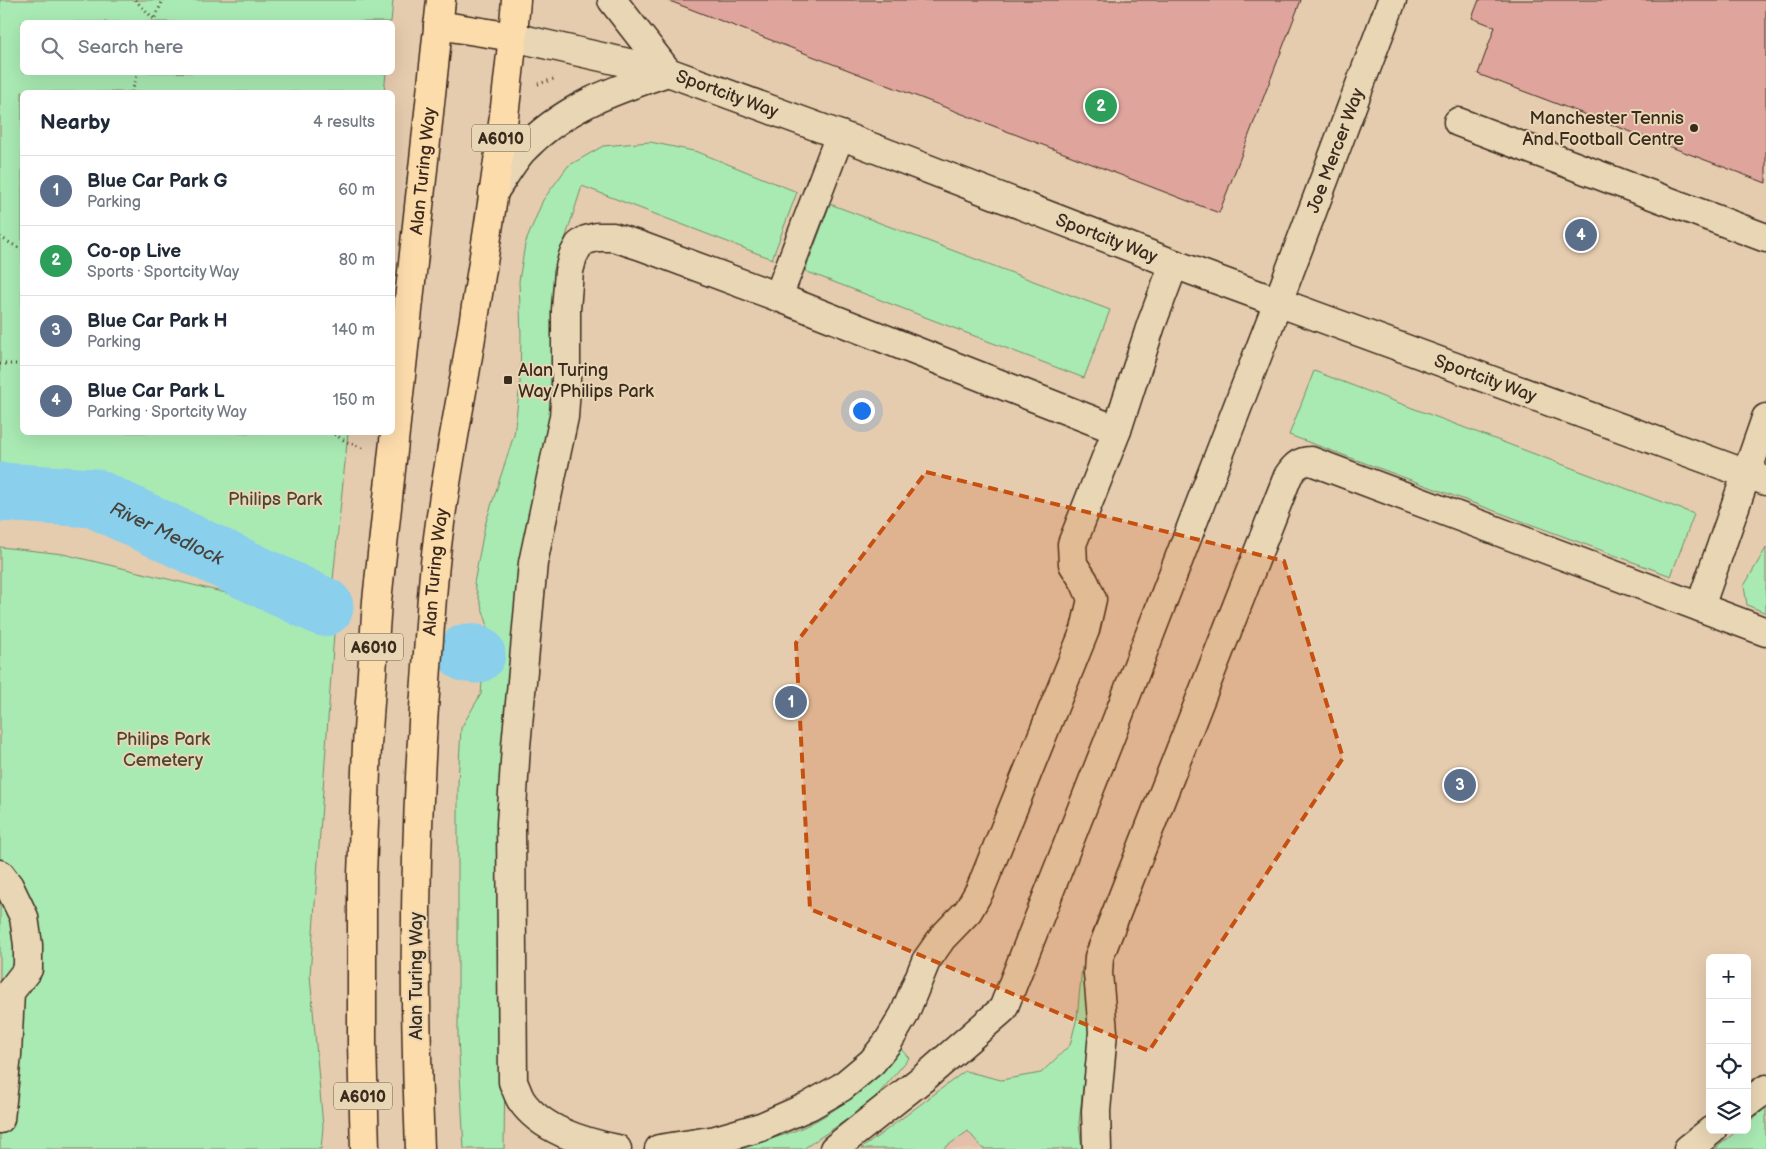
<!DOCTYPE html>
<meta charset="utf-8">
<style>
:root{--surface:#fff;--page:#f2f2f3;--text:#1f2937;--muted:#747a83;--line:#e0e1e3;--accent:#ea580c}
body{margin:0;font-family:"Balsamiq Sans",sans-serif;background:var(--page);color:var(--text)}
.controls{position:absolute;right:15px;bottom:15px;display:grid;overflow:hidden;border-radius:8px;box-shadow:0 5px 20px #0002}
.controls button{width:45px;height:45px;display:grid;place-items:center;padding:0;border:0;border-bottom:1px solid var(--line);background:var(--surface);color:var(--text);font:25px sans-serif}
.you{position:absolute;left:861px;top:410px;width:18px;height:18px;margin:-12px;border:4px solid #fff;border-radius:50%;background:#1a73e8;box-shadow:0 0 0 8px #1a73e833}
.badge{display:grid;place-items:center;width:32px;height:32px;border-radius:50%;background:var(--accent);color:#fff;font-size:16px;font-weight:700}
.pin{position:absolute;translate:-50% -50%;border:2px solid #fff;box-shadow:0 1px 5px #0006}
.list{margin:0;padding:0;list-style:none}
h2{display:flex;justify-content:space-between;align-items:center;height:65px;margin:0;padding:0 20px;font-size:21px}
h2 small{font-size:16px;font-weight:400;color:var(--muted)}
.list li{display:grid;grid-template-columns:32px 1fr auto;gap:15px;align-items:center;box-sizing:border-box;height:70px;padding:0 20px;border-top:1px solid var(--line)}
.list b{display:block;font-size:19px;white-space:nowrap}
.list p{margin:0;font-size:16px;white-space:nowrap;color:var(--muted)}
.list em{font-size:16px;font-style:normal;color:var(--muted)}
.icon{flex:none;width:28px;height:28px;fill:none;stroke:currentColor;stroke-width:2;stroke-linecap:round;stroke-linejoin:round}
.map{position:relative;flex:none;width:1766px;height:1149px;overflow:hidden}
.search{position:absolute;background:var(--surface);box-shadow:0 5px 20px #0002;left:20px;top:20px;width:375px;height:55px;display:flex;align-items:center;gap:12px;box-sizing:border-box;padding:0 18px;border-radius:8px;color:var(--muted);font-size:19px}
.panel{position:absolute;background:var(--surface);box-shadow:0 5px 20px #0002;left:20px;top:90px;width:375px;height:345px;border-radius:8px}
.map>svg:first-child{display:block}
.built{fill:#e4c0aa}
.green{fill:#a9eab3;stroke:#728a68}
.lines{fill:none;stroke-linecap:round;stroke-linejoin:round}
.river{stroke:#8acfeb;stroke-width:59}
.building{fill:#dfa59d;stroke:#3b2a1e}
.minor-casing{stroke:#3b2a1e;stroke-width:31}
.highway-casing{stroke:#3b2a1e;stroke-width:31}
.path{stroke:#3b2a1e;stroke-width:3;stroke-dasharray:1 4;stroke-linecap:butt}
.minor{stroke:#e8d6b4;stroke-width:28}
.highway{stroke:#fddcac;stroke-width:28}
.marked{fill:#c55010;fill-opacity:0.2;stroke:#c55010;stroke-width:4;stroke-dasharray:10 6;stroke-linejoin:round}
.poi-dot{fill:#3b2a1e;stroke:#e8d6b4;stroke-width:2}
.labels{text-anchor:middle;stroke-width:4;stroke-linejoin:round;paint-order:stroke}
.shield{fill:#e8d6b4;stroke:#6f5e4b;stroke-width:1}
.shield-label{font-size:16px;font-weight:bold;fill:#3b2a1e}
.street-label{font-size:18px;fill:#3b2a1e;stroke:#e8d6b4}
.poi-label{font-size:18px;fill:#3b2a1e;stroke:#e8d6b4;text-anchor:end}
.park-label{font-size:18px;fill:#4c4734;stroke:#e8d6b4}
.water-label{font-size:19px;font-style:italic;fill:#47433d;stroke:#e8d6b4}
</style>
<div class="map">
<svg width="1766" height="1149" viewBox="0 0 1766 1149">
<rect width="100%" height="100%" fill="#e6ccaf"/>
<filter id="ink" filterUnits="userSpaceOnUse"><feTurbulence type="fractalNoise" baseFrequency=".02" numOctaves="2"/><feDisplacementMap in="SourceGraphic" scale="10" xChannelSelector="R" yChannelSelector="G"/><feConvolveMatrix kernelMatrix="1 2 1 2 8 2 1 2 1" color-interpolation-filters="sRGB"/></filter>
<g filter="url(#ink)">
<!-- built -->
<path class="built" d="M968 1131 983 1149H943Z"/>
<!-- green -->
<path class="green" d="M0 0H393L391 22H22V72L386 73 384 92H22V432L348 433 331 599 96 490 0 485Z
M650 142 698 152 797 192 772 259 582 186 560 255 556 400 505 1061 504 1149H464L458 1037V783L461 728 481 694 487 623 474 583 485 525 514 435 520 383 521 335 519 281 525 244 543 200 568 166 603 146Z
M830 204 1110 310 1084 378 805 271Z
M1314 371 1694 514 1671 576 1289 435Z
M0 547 63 554 335 619 310 975 323 1127 321 1149H0Z
M1766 548V613L1747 605 1744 586Z
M1082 967 1090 1025 1079 1123 1082 1149H983L968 1131 943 1149H861L965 1071 1001 1080 1041 1073 1070 1045 1077 1018Z
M899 1047 909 1058 870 1104 803 1149H732C753 1143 780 1138 799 1129 836 1113 877 1081 899 1047Z
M1766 1108V1149H1715L1738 1130H1747V1123Z"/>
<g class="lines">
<!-- river -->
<g class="river">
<path id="s1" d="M0 492 94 498 324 607"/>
<path d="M467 653 476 654"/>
</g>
</g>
<!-- building -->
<path class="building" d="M667 0H1301L1219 213Z
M1479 0H1766V183L1478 74 1495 27 1472 18Z"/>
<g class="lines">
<!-- minor casing -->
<g class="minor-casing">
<g id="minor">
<path id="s2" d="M513 37 668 72 840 135 1174 264 1766 481"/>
<path d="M1458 122 1766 238"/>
<path d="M493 193C502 180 511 164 521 152 563 107 612 91 668 72L612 0"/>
<path d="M778 297 840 135"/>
<path d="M1700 607 1766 418"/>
<path d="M0 874 9 886 24 917 28 945V969L10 992 7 1055 0 1119"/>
<path d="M1747 1103 1766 1089"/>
<path d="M617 1149C583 1142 541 1130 521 1100 518 1095 516 1088 513 1082L511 824 516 746 533 563 564 417 566 387V310L569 271 573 256 579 245 586 240 597 237H613L641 246 778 297 1117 430"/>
<path d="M659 1149 716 1140 761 1127 809 1106 842 1087 872 1062 888 1042 904 1015 926 961 942 938 968 911 980 890 1085 630 1092 599 1084 581 1073 564 1072 544 1117 430 1151 325 1174 264"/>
<path id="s3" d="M834 1149 926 1076 1003 1009 1111 735 1278 302 1392 0"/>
<path d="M1097 1149 1096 1111 1103 1032 1098 973 1099 957 1288 476C1294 467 1299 461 1311 461L1766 632"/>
<path d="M1688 1149 1712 1130"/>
</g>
</g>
<!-- highway casing -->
<g class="highway-casing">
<g id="highway">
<path d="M438 25 513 37"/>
<path id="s4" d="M365 1149 362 1044V875L367 745 377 601 441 0"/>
<path id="s5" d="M420 1149C413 988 414 828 427 667 430 627 432 586 437 546 444 486 456 427 466 368 486 246 506 124 516 0"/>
</g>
</g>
<!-- path -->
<path class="path" d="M135 0 154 19
M153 22 163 0
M538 84 554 79
M132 92 138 72
M0 237 22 250
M0 364H22
M330 432 347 442 363 448"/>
<!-- minor -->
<use href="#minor" class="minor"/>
<!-- highway -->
<use href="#highway" class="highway"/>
</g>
</g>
<!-- marked area -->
<path class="marked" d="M926 472 1284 561 1343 758 1149 1051 810 909 796 643Z"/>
<!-- markers -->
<g class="poi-dot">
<circle cx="1694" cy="128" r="5"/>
<rect x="503" y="375" width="10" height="10" rx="2.5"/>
</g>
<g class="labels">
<!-- shield labels -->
<g class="shield">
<rect x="472" y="124.5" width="58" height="27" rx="4"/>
<rect x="345" y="633.5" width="58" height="27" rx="4"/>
<rect x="334" y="1082.5" width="58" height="27" rx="4"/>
</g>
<g class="shield-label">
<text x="501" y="144">A6010</text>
<text x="374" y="653">A6010</text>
<text x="363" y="1102">A6010</text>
</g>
<!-- street labels -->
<g class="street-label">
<text dy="6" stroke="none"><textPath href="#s2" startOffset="222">Sportcity Way</textPath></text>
<text dy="6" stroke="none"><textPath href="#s3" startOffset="1140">Joe Mercer Way</textPath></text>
<text dy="6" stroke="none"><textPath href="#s4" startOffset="981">Alan Turing Way</textPath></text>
<text dy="6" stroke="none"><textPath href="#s2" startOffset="628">Sportcity Way</textPath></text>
<text dy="6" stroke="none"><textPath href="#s2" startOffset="1032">Sportcity Way</textPath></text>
<text dy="6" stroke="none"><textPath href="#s5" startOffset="578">Alan Turing Way</textPath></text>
<text transform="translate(416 976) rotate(-90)" y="6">Alan Turing Way</text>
</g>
<!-- poi labels -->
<g class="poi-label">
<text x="1684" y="124">Manchester Tennis<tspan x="1684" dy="21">And Football Centre</tspan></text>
<text x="518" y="376" text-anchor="start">Alan Turing<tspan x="518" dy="21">Way/Philips Park</tspan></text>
</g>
<!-- park labels -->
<g class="park-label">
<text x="275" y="505">Philips Park</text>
<text x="163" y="745">Philips Park<tspan x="163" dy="21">Cemetery</tspan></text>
</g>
<!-- water labels -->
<g class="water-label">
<text dy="7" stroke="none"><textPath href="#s1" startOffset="175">River Medlock</textPath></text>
</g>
</g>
</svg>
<div class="controls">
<button>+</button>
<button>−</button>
<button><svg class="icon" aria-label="locate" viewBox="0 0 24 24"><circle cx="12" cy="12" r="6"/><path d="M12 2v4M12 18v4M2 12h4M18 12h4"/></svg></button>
<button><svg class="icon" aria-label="layers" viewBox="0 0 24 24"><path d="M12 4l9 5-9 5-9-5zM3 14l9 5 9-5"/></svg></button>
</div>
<div class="you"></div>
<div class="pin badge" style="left:791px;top:702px;background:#5c6f8a">1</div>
<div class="pin badge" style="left:1101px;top:106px;background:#2e9e5b">2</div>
<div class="pin badge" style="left:1460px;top:785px;background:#5c6f8a">3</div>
<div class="pin badge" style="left:1581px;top:235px;background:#5c6f8a">4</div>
<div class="search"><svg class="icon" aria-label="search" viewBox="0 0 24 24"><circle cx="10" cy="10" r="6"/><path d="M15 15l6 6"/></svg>Search here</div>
<section class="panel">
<h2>Nearby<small>4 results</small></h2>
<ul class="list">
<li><span class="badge" style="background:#5c6f8a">1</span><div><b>Blue Car Park G</b><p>Parking</p></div><em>60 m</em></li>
<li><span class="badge" style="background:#2e9e5b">2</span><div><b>Co-op Live</b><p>Sports · Sportcity Way</p></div><em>80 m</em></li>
<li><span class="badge" style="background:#5c6f8a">3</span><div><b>Blue Car Park H</b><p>Parking</p></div><em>140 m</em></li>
<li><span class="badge" style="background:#5c6f8a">4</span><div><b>Blue Car Park L</b><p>Parking · Sportcity Way</p></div><em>150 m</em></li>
</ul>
</section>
</div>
